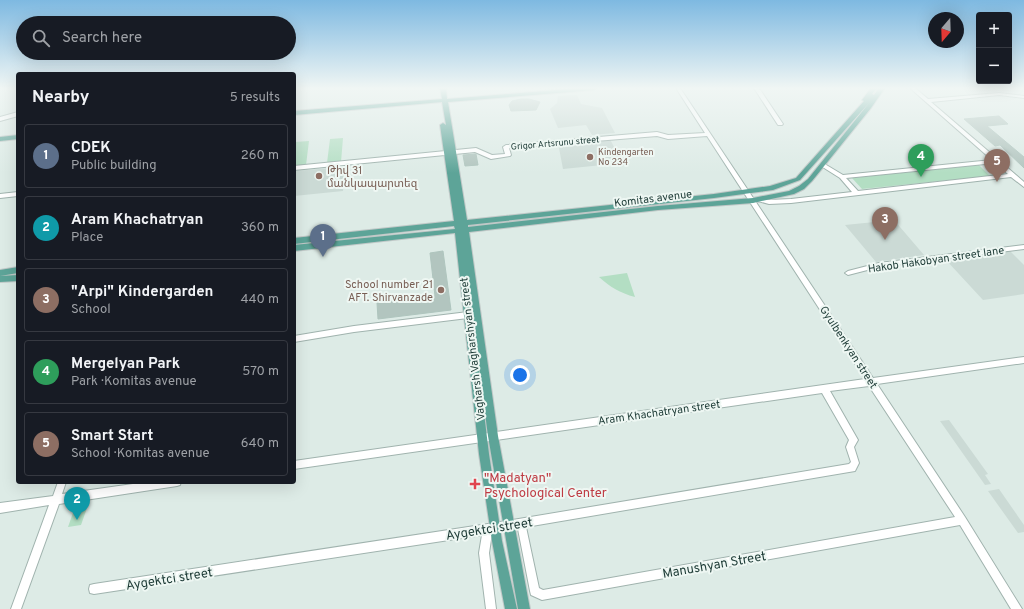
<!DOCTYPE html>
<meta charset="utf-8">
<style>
:root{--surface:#171b24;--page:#242831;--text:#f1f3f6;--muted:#9ea1a6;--line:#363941;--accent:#2563eb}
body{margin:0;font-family:Overpass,"Noto Sans Armenian",sans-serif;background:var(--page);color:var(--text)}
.controls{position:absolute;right:12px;top:12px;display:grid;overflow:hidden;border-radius:4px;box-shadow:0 4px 16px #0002}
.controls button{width:36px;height:36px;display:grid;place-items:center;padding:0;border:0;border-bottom:1px solid var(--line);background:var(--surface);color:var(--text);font:20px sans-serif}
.compass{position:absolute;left:928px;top:12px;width:36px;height:36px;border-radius:50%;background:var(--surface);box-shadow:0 4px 16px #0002;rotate:199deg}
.you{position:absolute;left:520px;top:375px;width:14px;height:14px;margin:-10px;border:3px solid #fff;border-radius:50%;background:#1a73e8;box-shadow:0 0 0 6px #1a73e833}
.badge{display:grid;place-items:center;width:26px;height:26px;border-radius:50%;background:var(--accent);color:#fff;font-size:13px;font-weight:700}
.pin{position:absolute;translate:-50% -33px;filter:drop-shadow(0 1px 2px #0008)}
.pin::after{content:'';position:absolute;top:21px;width:14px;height:12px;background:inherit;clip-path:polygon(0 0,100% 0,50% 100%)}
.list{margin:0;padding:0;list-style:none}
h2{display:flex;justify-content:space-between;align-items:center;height:52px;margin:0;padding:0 16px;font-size:17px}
h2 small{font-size:13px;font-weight:400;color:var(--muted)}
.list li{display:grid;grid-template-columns:26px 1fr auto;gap:12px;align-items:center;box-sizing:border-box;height:64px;margin:0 8px 8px;padding:0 8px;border:1px solid var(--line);border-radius:4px}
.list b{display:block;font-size:15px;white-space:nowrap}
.list p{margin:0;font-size:13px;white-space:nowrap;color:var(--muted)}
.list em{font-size:13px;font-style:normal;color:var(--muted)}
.icon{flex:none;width:22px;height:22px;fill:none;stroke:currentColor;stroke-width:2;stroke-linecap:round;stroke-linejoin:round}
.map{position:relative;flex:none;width:1024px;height:609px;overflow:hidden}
.search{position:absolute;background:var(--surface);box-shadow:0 4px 16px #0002;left:16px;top:16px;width:280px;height:44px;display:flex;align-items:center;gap:10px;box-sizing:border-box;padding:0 14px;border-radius:22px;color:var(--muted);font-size:15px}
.panel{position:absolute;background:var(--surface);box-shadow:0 4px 16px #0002;left:16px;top:72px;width:280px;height:412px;border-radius:4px}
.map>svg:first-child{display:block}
.built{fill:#cbdad5}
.green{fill:#b3dec3}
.building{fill:#b2c5bf;stroke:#afc5be}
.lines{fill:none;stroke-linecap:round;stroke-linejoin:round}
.minor-casing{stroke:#a0b3ae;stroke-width:2}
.major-casing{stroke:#c0c8c7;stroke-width:2}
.minor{fill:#fff;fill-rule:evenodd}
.major{fill:#5da498;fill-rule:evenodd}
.education-dot{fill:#8d6e63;stroke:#eef7f3;stroke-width:1.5}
.health-dot{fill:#e0444e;stroke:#eef7f3;stroke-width:1.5}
.labels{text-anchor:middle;stroke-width:4;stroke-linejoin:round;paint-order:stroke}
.far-street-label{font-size:9px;fill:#1d3b36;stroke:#eef7f3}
.far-education-label{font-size:9px;fill:#785e54;stroke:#eef7f3;text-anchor:start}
.education-label{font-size:11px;fill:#785e54;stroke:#eef7f3;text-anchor:start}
.street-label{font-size:11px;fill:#1d3b36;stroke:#eef7f3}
.near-health-label{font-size:13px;fill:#be3a42;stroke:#eef7f3;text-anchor:start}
.near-street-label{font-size:13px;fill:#1d3b36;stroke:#eef7f3}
</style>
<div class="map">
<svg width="1024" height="609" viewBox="0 0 1024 609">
<rect width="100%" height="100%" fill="#ddebe6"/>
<!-- built -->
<path class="built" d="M577 95 581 104 602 108 615 133 592 135 586 125 558 128 550 109 557 103 558 96Z
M610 139 622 163 563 169 558 143Z
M345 167 343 191 294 196V171Z
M894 220 924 255 876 262 845 225Z
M1010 251 1024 265V294L983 300 946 260Z
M949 420 988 474 985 475 991 484 985 485 940 421Z
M999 489 1024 525V532L1018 533 988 491Z"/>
<!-- green -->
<path class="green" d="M343 138 341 162 327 163 330 139Z
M309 141 306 165 294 166 295 142Z
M979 165 990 176 862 189 852 178Z
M627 273 635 297C620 293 610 287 599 277Z
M87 508 81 525 68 527 74 510Z"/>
<!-- building -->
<path class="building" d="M521 99H529L540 102 536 110 511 111 509 105 512 101Z
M999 116 1008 124 987 126 1024 157V168L1000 145 995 146 964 119Z
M476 154 478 165 465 166 463 155Z
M443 251 451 310 378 319 377 303 435 296 430 253Z"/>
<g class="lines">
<!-- minor casing -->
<g class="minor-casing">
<path id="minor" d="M676 88H680L873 378 1024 357V363L877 384 965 517 1022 609H1011L960 525 542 600 531 595 530 591 518 529 492 533 489 553 496 609H486L479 553 482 535 94 594 90 593 89 589 90 585 94 584 488 524 849 464 851 462 846 447 849 440 822 393 294 469V461L865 379 707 136 668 139 657 136 509 148 511 155 510 156 491 159 475 152 294 170V166L476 148 492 155 505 154 503 147 506 145 657 132 668 135 705 133ZM869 386 955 517 543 590 539 588 526 527 855 471 859 463 854 447 858 440 830 391Z
M754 88H758L761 91 783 124 782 125H778Z
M910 88H915L928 99 999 93 1024 96V98L999 95 931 102 1024 182V187L1011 177 791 203 769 204 758 201V199L769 200 791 199 852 192 840 178 821 166 820 165 823 163 843 175 992 160ZM995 163 1008 174 858 191 846 178Z
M18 112V116L0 121V117Z
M18 192V196L0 198V194Z
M1024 245V249L879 267 848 275 845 273 848 271 879 263Z
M468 312 471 313 472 315 471 317 468 318 354 332 294 342V336L354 326Z
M58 482H66L62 494 147 482H181L180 485 177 486 59 504 21 609H11L49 505 0 513V503L53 496Z"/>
</g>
<!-- major casing -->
<g class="major-casing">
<path id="major" d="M440 88H446L447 99 578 88H597L594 90 448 102 467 220 714 194 770 186 796 178 864 101 862 100 871 88H877L872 94 874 95 879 88H885L871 108 812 181 804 189 794 194 753 203 658 210 469 232 498 436 530 609H518L488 436 468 282 489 454 502 541 517 609H505L492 541 479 454 455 233 294 251V245L455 229 454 226 294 244V238L454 221 440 125 443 123 446 125 442 102 294 115V111L442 99ZM869 103 808 179 799 186 789 191 753 198 658 206 468 227V225L714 198 773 190 800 180Z
M18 135V139L0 141V137Z
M18 267V273L0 276V270Z
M18 275V281L0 282V276Z"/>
</g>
<!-- minor -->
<use href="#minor" class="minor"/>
<!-- major -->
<use href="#major" class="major"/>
</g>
<!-- sky -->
<linearGradient id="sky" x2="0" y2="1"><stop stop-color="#7eb9e1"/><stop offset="0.51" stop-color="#f0f6f4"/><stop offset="1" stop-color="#f0f6f4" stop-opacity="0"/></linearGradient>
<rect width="1024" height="173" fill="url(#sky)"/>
<!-- markers -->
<g class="education-dot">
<circle cx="590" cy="157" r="4"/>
<circle cx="319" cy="176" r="4"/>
<circle cx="441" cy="290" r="4"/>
</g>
<path class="health-dot" d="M473 478h4v4h4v4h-4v4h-4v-4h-4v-4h4z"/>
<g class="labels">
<!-- far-street labels -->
<g class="far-street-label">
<text transform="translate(555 143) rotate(-5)" y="3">Grigor Artsrunu street</text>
</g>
<!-- far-education labels -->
<g class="far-education-label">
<text x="598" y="155">Kindengarten<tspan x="598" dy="10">No 234</tspan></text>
</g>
<!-- education labels -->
<g class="education-label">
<text x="327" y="174">Թիվ 31<tspan x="327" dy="13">մանկապարտեզ</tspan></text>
<text x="433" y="288" text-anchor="end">School number 21<tspan x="433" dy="13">AFT. Shirvanzade</tspan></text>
</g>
<!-- street labels -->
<g class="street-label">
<text transform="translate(653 198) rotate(-7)" y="4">Komitas avenue</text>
<text transform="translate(936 259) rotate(-8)" y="4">Hakob Hakobyan street lane</text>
<text transform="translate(849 347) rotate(57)" y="4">Gyulbenkyan street</text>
<text transform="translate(472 349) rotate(-97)" y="4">Vagharsh Vagharshyan street</text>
<text transform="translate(659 412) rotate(-8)" y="4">Aram Khachatryan street</text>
</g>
<!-- near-health labels -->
<g class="near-health-label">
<text x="484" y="482">"Madatyan"<tspan x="484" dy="15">Psychological Center</tspan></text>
</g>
<!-- near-street labels -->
<g class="near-street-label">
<text transform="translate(489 528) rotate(-9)" y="5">Aygektci street</text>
<text transform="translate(714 564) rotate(-10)" y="5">Manushyan Street</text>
<text transform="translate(169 578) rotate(-9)" y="5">Aygektci street</text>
</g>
</g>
</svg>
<div class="controls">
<button>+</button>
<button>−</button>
</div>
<svg class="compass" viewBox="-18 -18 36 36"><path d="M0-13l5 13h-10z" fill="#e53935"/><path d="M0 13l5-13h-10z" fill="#9ea1a6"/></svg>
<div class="you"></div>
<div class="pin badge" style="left:323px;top:257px;background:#5c6f8a">1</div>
<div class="pin badge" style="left:77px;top:520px;background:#0f9aa8">2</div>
<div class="pin badge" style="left:885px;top:240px;background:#8d6e63">3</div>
<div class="pin badge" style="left:921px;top:177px;background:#2e9e5b">4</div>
<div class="pin badge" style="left:997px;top:182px;background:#8d6e63">5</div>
<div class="search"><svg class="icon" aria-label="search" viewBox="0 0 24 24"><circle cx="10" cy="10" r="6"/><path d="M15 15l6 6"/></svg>Search here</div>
<section class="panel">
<h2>Nearby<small>5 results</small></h2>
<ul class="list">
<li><span class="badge" style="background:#5c6f8a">1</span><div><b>CDEK</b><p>Public building</p></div><em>260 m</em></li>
<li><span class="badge" style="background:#0f9aa8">2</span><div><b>Aram Khachatryan</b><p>Place</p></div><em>360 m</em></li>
<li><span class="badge" style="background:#8d6e63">3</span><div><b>&quot;Arpi&quot; Kindergarden</b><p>School</p></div><em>440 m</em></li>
<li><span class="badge" style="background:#2e9e5b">4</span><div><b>Mergelyan Park</b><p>Park · Komitas avenue</p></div><em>570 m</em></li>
<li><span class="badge" style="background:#8d6e63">5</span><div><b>Smart Start</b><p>School · Komitas avenue</p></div><em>640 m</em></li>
</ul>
</section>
</div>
